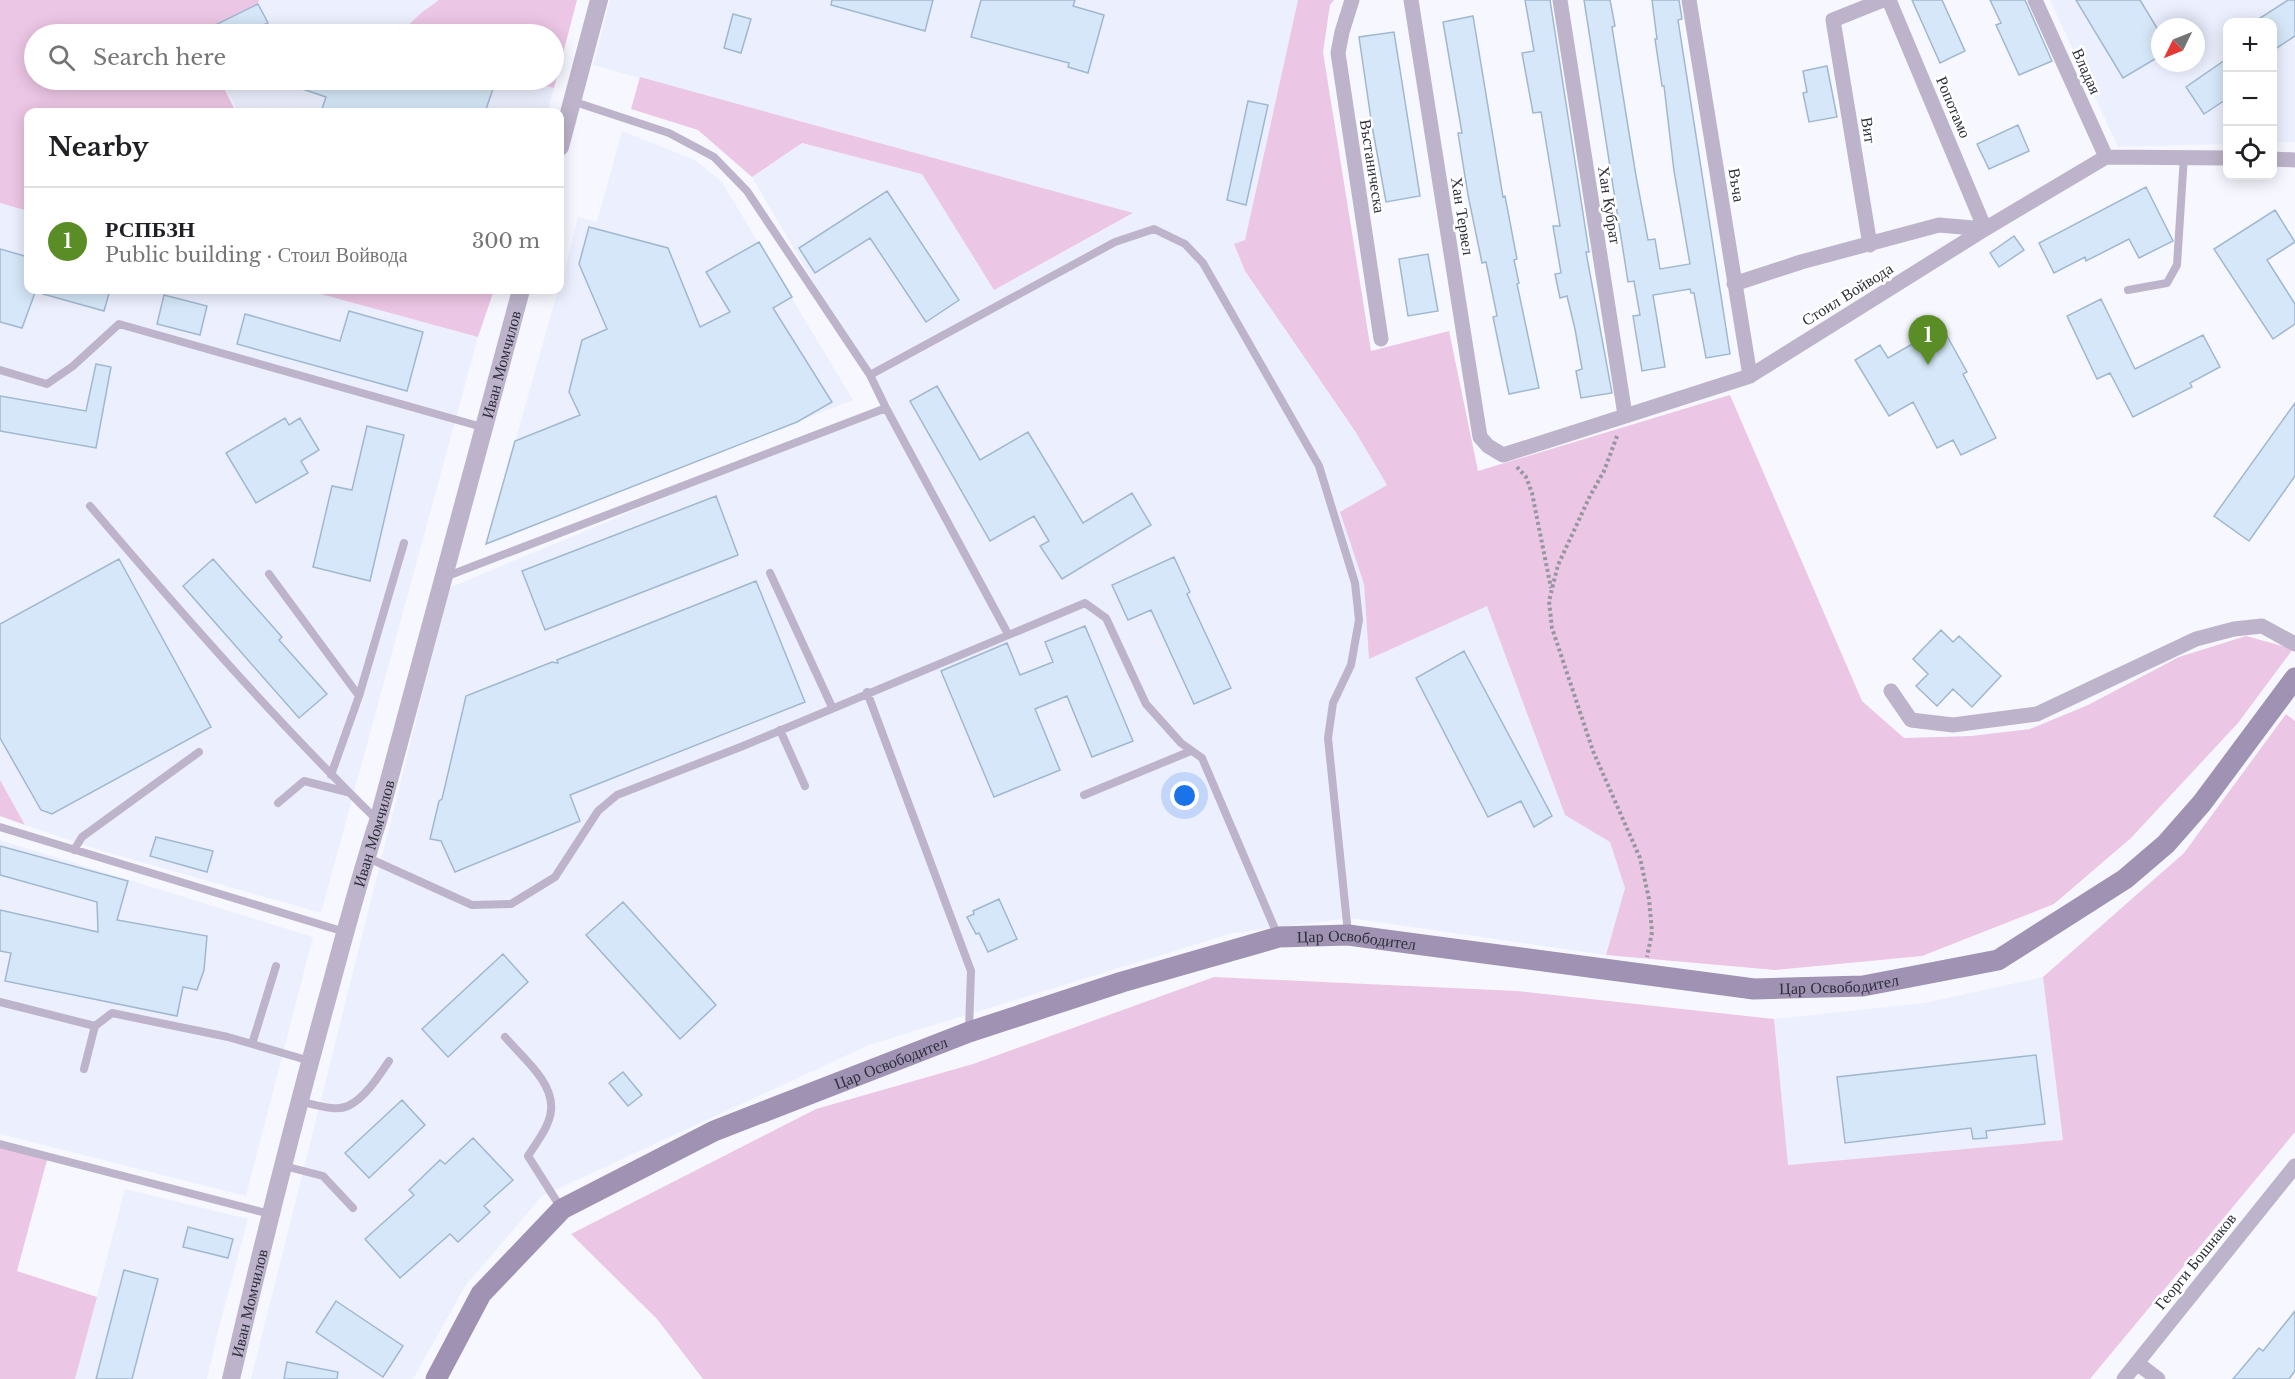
<!DOCTYPE html>
<meta charset="utf-8">
<style>
:root{--surface:#fff;--page:#f2f2f2;--text:#202124;--muted:#757577;--line:#e0e0e0;--accent:#5a8d26}
body{margin:0;font-family:"Libre Baskerville",serif;background:var(--page);color:var(--text)}
.controls{position:absolute;right:18px;top:18px;display:grid;overflow:hidden;border-radius:12px;box-shadow:0 3px 15px #0003}
.controls button{width:54px;height:54px;display:grid;place-items:center;padding:0;border:0;border-bottom:2px solid var(--line);background:var(--surface);color:var(--text);font:30px sans-serif}
.compass{position:absolute;left:2151px;top:18px;width:54px;height:54px;border-radius:50%;background:var(--surface);box-shadow:0 3px 15px #0003;rotate:227deg}
.you{position:absolute;left:1185px;top:796px;width:21px;height:21px;margin:-15px;border:4px solid #fff;border-radius:50%;background:#1a73e8;box-shadow:0 0 0 9px #1a73e833}
.badge{display:grid;place-items:center;width:39px;height:39px;border-radius:50%;background:var(--accent);color:#fff;font-size:20px;font-weight:700}
.pin{position:absolute;translate:-50% -50px;filter:drop-shadow(0 2px 3px #0008)}
.pin::after{content:'';position:absolute;top:32px;width:21px;height:18px;background:inherit;clip-path:polygon(0 0,100% 0,50% 100%)}
.list{margin:0;padding:0;list-style:none}
h2{display:flex;justify-content:space-between;align-items:center;height:78px;margin:0;padding:0 24px;font-size:26px}
h2 small{font-size:20px;font-weight:400;color:var(--muted)}
.list li{display:grid;grid-template-columns:39px 1fr auto;gap:18px;align-items:center;box-sizing:border-box;height:108px;padding:0 24px;border-top:2px solid var(--line)}
.list b{display:block;font-size:22px;white-space:nowrap}
.list p{margin:0;font-size:20px;white-space:nowrap;color:var(--muted)}
.list em{font-size:20px;font-style:normal;color:var(--muted)}
.icon{flex:none;width:33px;height:33px;fill:none;stroke:currentColor;stroke-width:2;stroke-linecap:round;stroke-linejoin:round}
.map{position:relative;flex:none;width:2295px;height:1379px;overflow:hidden}
.search{position:absolute;background:var(--surface);box-shadow:0 3px 15px #0003;left:24px;top:24px;width:540px;height:66px;display:flex;align-items:center;gap:15px;box-sizing:border-box;padding:0 21px;border-radius:33px;color:var(--muted);font-size:22px}
.panel{position:absolute;background:var(--surface);box-shadow:0 3px 15px #0003;left:24px;top:108px;width:540px;height:186px;border-radius:12px}
.map>svg:first-child{display:block}
.built{fill:#eceffe;fill-rule:evenodd}
.green{fill:#ecc6e5}
.building{fill:#d5e7f8;stroke:#a0b8cf;stroke-width:1.5}
.lines{fill:none;stroke-linecap:round;stroke-linejoin:round}
.path{stroke:#9597a0;stroke-width:4;stroke-dasharray:3 3;stroke-linecap:butt}
.service{stroke:#bdb4cb;stroke-width:8}
.minor{stroke:#bdb4cb;stroke-width:15}
.tertiary{stroke:#bdb4cb;stroke-width:18}
.secondary{stroke:#a092b3;stroke-width:21}
.labels{text-anchor:middle;stroke-width:5;stroke-linejoin:round;paint-order:stroke}
.street-label{font-size:16px;fill:#2d2f3b;stroke:#fff}
</style>
<div class="map">
<svg width="2295" height="1379" viewBox="0 0 2295 1379">
<rect width="100%" height="100%" fill="#f7f8ff"/>
<!-- built -->
<path class="built" d="M259 0H439L421 13 399 34H199L258 4Z
M610 0H1298L1245 240 1234 245 1245 271 1355 431 1387 485 1340 512 1364 584 1369 658 1487 605 1565 815 1610 841 1625 888 1606 955 1350 918 1233 933 869 1045 542 1196 465 1286 413 1379H251L449 588 885 405 752 177 802 143 922 174 994 289 1133 214 593 65Z
M2050 0H2295V142H2273L2272 22H2228L2227 144 2118 147ZM2160 27H2196V63H2160Z
M221 80H524L554 88 547 112H238Z
M622 131 695 160 722 182 853 400 486 544 558 290H560L578 217 597 222Z
M0 203 28 211V290H306L478 337 321 913 102 851 25 825 0 780Z
M0 840 313 937 246 1196 0 1134Z
M2043 977 2063 1140 1787 1165 1774 1019 1924 1003Z
M125 1189 248 1219 219 1327 207 1379H75Z"/>
<!-- green -->
<path class="green" d="M0 0H259L258 4 199 34H34V80H220L236 112H28V211L0 203Z
M439 0H577L554 88 524 80H554V34H399L421 13Z
M1298 0H1334L1330 5 1323 52 1371 351 1449 331 1478 471 1730 395 1862 701 1904 738 1971 736 2030 729 2088 705 2179 657 2246 636 2293 649 2238 723 2131 838 2054 904 1922 956 1775 970 1606 955 1625 888 1610 842 1565 815 1487 606 1369 659 1364 584 1340 512 1387 485 1355 431 1245 271 1234 244 1245 240Z
M640 77 1133 213 994 290 922 174 802 143 752 177 698 130 631 109Z
M306 290H494L478 337Z
M2286 714 2295 721V1132L2090 1379H703L657 1319 571 1234 816 1109 973 1064 1214 977 1517 991 1774 1019 1788 1165 2063 1140 2043 977 2184 853Z
M0 780 25 825 0 816Z
M0 1147 47 1160 17 1271 97 1297 75 1379H0Z"/>
<!-- building -->
<path class="building" d="M832 0H933L925 31 831 5Z
M981 0H1075L1073 6 1104 15 1088 73 1068 67 1069 63 971 37Z
M1525 0H1550L1589 252H1586L1612 393 1581 398 1576 371 1582 369 1575 329 1567 296 1560 298 1555 274 1561 273 1553 226H1560L1541 112 1533 113 1522 53 1534 51Z
M1584 0H1610L1615 26 1612 27 1636 176 1648 240 1655 239 1660 269 1690 264 1674 171 1664 86H1662L1655 39H1657L1652 0H1679L1682 19 1678 20 1730 354 1706 358 1694 293H1691L1690 289 1653 295 1665 367 1642 371 1633 316 1640 315 1634 281 1628 282Z
M1912 0H1942L1965 51 1940 63Z
M1990 0H2025L2052 61 2019 75 1996 25 2001 23Z
M2076 0H2140L2160 33V56L2123 78Z
M2288 0H2295V36L2272 51V22H2254Z
M258 4 268 23 244 34H197Z
M733 14 751 19 741 53 724 48Z
M1473 16 1503 197 1505 196 1517 259 1514 260 1519 283 1517 284 1539 388 1509 394 1493 317 1497 316 1486 262 1482 263 1468 195 1458 133H1462L1443 22Z
M1394 32 1420 196 1386 202 1372 126 1359 37Z
M2228 58V98L2204 114 2186 87Z
M1827 66 1837 117 1809 122 1803 93 1807 92 1803 71Z
M282 80H496L485 112H321L326 97 282 82Z
M1248 101 1268 105 1246 205 1227 200Z
M2018 125 2029 151 1989 169 1977 144Z
M2146 187 2173 241 2139 258 2129 239 2086 261 2085 257 2054 273 2039 243Z
M887 191 959 300 926 322 870 238 815 273 799 248Z
M2275 210 2295 242 2267 260 2295 304V324L2273 339 2214 249Z
M589 227 668 248 700 327 730 312 706 272 759 242 792 297 773 308 832 402 797 422 486 544 515 441 580 415 569 392 582 340 607 329 579 264Z
M2014 236 2024 250 1999 267 1990 253Z
M0 249 28 257V290H36L22 328 0 322Z
M1428 254 1438 311 1408 316 1399 259Z
M43 290H110L104 311 43 294Z
M164 295 207 306 200 335 157 324Z
M2101 299 2135 369 2203 335 2220 367 2190 383 2192 387 2133 417 2110 373 2097 379 2067 316Z
M349 311 423 332 407 391 237 344 245 314 340 341Z
M1942 327 1967 372 1963 374 1996 438 1961 455 1953 440 1937 448 1913 402 1889 416 1855 360 1880 345 1888 358Z
M96 364 111 367 96 448 0 431V396L86 411Z
M937 386 980 460 1028 432 1083 523 1132 493 1151 525 1062 579 1040 546 1049 541 1034 516 990 541 910 401Z
M2295 403V476L2249 541 2214 516Z
M285 418 289 425 300 418 319 450 301 461 308 473 256 503 226 453Z
M367 426 404 435 370 581 313 567 332 486 352 490Z
M716 496 738 555 545 630 522 571Z
M1174 557 1190 592 1187 594 1231 688 1194 704 1151 610 1128 620 1112 585Z
M119 559 211 727 52 814 41 810 0 738V624Z
M213 559 282 637 279 640 327 694 299 718 183 586Z
M756 581 805 702 570 795 580 821 455 872 441 841 430 839 439 801 442 799 466 696 552 662 558 663 557 660Z
M1085 626 1133 741 1092 757 1067 696 1035 709 1060 770 994 797 941 671 1007 643 1020 675 1053 662 1045 642Z
M1941 630 1953 642 1959 636 2001 676 1972 707 1953 689 1937 706 1916 686 1928 674 1913 659Z
M1464 651 1552 816 1534 827 1521 801 1488 817 1416 678Z
M156 837 213 851 207 872 150 856Z
M0 846 128 881 117 920 207 936 204 970 197 990 183 987 177 1016 5 981 11 953 0 951V910L98 932 97 902 0 875Z
M999 899 1017 939 988 952 979 933 976 934 967 917 974 914 973 911Z
M623 902 716 1005 680 1039 586 935Z
M503 954 528 982 448 1057 422 1029Z
M2036 1055 2045 1124 1986 1131 1987 1138 1973 1139 1971 1128 1845 1143 1837 1077Z
M623 1072 642 1095 628 1106 609 1083Z
M402 1100 425 1125 369 1178 345 1153Z
M473 1138 513 1180 484 1206 490 1212 458 1242 450 1234 400 1278 365 1239 414 1195 409 1190 440 1160 445 1164Z
M188 1227 233 1239 228 1258 183 1247Z
M124 1270 158 1279 132 1379H96Z
M336 1301 403 1346 383 1377 316 1332Z
M2295 1311V1371L2289 1379H2233L2259 1348 2263 1351Z
M287 1362 338 1372 337 1379H284Z"/>
<g class="lines">
<!-- path -->
<path class="path" d="M1617 436 1604 471 1590 496 1558 565 1549 601 1552 628 1593 751 1640 858 1649 899 1652 932 1647 957
M1517 467 1526 477 1532 493 1551 588"/>
<!-- service -->
<path class="service" d="M2128 290 2167 283 2177 265 2184 156
M0 370 47 384 73 366 119 324 482 427
M870 375 1115 242 1154 229 1185 244 1203 263 1319 466 1355 583 1359 620 1351 665 1333 703 1328 738 1348 933
M886 408 1008 634
M90 506C182 614 276 721 377 820
M770 573 832 707
M269 574 359 696
M445 577 886 408 870 375 747 191 714 157 669 133 572 101
M867 692 971 971 969 1030
M780 730 805 786
M331 775 359 696 404 543
M1084 795 1191 751
M278 803 304 781 347 792
M0 827 345 932
M74 850 82 837 199 752
M366 857 472 905 511 904 555 877 598 811 617 795 743 746 1085 603 1106 618 1146 704 1181 743 1202 758 1278 936
M0 1002 95 1026
M505 1037C522 1057 554 1082 551 1110 550 1126 536 1143 528 1156L561 1208
M252 1044 276 966
M84 1069 95 1026 112 1013 228 1037 310 1061
M301 1102C315 1104 335 1112 348 1106 365 1098 379 1076 389 1061
M0 1144 270 1214
M284 1166 323 1176 353 1208"/>
<!-- minor -->
<path class="minor" d="M1352 0 1342 32 1338 53 1381 339
M1411 0 1480 437 1488 446 1503 455 1750 376 1985 229 2106 157 2228 158
M1560 0 1625 415
M1689 0 1750 376
M2035 0 2106 157
M2272 159 2295 160
M1870 245 1833 20 1883 0
M1734 284 1801 262 1939 225 1985 229 1889 0
M1891 691 1911 720 1953 725 2037 714 2196 639 2234 629 2262 626 2295 644
M2137 1363 2158 1379
M2124 1379 2295 1166"/>
<!-- tertiary -->
<g class="tertiary">
<path d="M560 147 599 0"/>
<path id="s1" d="M231 1379C261 1251 293 1123 328 996 344 937 359 879 378 821L521 290"/>
</g>
<!-- secondary -->
<path class="secondary" id="s2" d="M436 1379 481 1294 562 1209 714 1131 969 1032 1122 982 1279 937 1348 935 1754 989 1863 986 1998 960 2125 879 2166 844 2202 803 2295 678"/>
</g>
<g class="labels">
<!-- street labels -->
<g class="street-label">
<text transform="translate(2087 71) rotate(66)" y="6">Владая</text>
<text transform="translate(1954 107) rotate(67)" y="6">Ропотамо</text>
<text transform="translate(1869 130) rotate(81)" y="6">Вит</text>
<text transform="translate(1373 166) rotate(81)" y="6">Въстаническа</text>
<text transform="translate(1737 185) rotate(81)" y="6">Въча</text>
<text transform="translate(1610 205) rotate(81)" y="6">Хан Кубрат</text>
<text transform="translate(1463 216) rotate(81)" y="6">Хан Тервел</text>
<text transform="translate(1847 294) rotate(-32)" y="6">Стоил Войвода</text>
<text dy="6" stroke="none"><textPath href="#s1" startOffset="1050">Иван Момчилов</textPath></text>
<text dy="6" stroke="none"><textPath href="#s1" startOffset="564">Иван Момчилов</textPath></text>
<text dy="6" stroke="none"><textPath href="#s2" startOffset="1060">Цар Освободител</textPath></text>
<text dy="6" stroke="none"><textPath href="#s2" startOffset="1546">Цар Освободител</textPath></text>
<text dy="6" stroke="none"><textPath href="#s2" startOffset="574">Цар Освободител</textPath></text>
<text transform="translate(2195 1261) rotate(-51)" y="6">Георги Бошнаков</text>
<text dy="6" stroke="none"><textPath href="#s1" startOffset="78">Иван Момчилов</textPath></text>
</g>
</g>
</svg>
<div class="controls">
<button>+</button>
<button>−</button>
<button><svg class="icon" aria-label="locate" viewBox="0 0 24 24"><circle cx="12" cy="12" r="6"/><path d="M12 2v4M12 18v4M2 12h4M18 12h4"/></svg></button>
</div>
<svg class="compass" viewBox="-18 -18 36 36"><path d="M0-13l5 13h-10z" fill="#e53935"/><path d="M0 13l5-13h-10z" fill="#757577"/></svg>
<div class="you"></div>
<div class="pin badge" style="left:1928px;top:365px">1</div>
<div class="search"><svg class="icon" aria-label="search" viewBox="0 0 24 24"><circle cx="10" cy="10" r="6"/><path d="M15 15l6 6"/></svg>Search here</div>
<section class="panel">
<h2>Nearby<small></small></h2>
<ul class="list">
<li><span class="badge">1</span><div><b>РСПБЗН</b><p>Public building · Стоил Войвода</p></div><em>300 m</em></li>
</ul>
</section>
</div>
